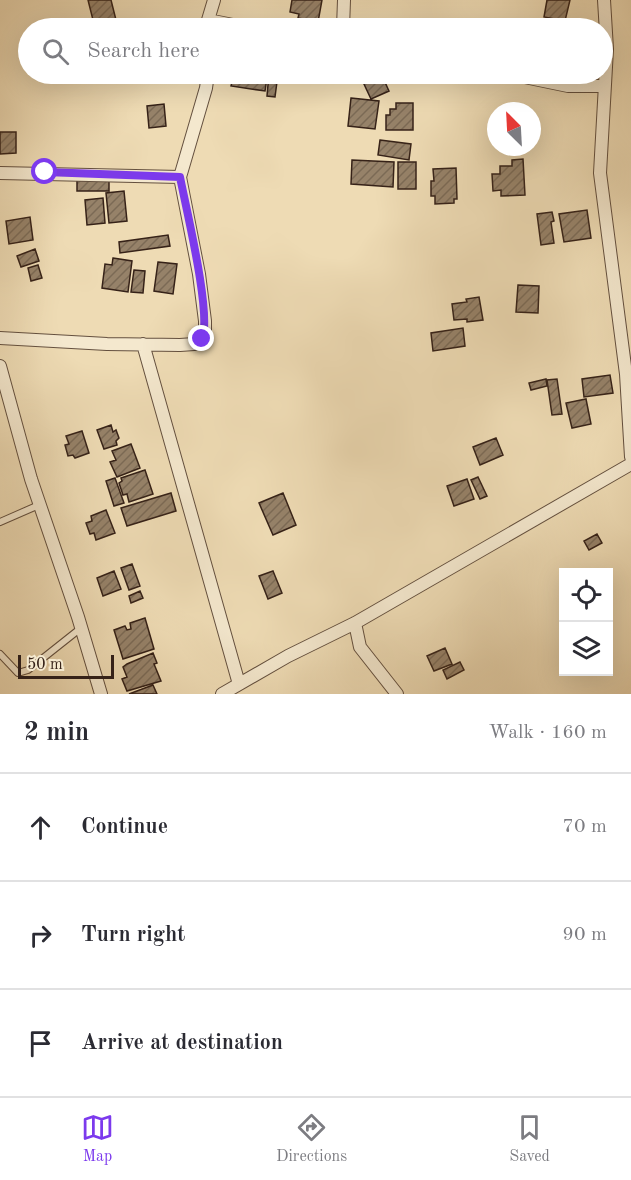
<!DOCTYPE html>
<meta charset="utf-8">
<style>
:root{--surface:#fff;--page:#f2f2f3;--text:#2b2b33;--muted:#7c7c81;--line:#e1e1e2;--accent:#7c3aed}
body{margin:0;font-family:"Old Standard TT",serif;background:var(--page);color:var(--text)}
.controls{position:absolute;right:18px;bottom:18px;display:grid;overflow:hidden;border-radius:0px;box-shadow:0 6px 24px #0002}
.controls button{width:54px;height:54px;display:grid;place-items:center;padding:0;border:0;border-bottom:2px solid var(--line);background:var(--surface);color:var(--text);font:30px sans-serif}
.compass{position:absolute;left:487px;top:102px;width:54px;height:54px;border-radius:50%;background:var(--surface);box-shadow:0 6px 24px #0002;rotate:336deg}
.scale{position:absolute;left:18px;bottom:15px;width:96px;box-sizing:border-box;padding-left:6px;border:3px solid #362218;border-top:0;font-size:16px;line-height:21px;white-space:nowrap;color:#362218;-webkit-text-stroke:4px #f4e8ce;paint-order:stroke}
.stop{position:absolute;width:18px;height:18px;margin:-14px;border:4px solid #7c3aed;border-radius:50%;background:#fff}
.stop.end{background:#7c3aed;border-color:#fff;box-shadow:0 2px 6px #0008}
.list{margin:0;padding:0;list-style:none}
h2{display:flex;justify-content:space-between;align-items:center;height:78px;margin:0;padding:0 24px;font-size:26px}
h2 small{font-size:20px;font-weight:400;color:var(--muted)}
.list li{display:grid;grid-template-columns:39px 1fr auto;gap:18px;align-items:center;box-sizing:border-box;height:108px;padding:0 24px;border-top:2px solid var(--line)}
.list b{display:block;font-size:22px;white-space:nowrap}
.list em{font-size:20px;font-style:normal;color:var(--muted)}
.icon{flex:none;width:33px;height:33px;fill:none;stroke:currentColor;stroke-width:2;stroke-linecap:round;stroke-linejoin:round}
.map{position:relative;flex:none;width:631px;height:694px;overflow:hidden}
.search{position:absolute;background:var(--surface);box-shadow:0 6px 24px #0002;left:18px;right:18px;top:18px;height:66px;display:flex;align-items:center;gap:15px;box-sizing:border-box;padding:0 21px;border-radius:33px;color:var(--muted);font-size:22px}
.sheet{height:402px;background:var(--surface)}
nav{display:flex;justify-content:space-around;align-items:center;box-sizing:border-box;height:84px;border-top:2px solid var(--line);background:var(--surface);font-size:16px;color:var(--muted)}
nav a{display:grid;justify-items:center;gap:3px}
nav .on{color:var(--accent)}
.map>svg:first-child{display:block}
.building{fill:url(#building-hatch);stroke:#362218;stroke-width:1.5}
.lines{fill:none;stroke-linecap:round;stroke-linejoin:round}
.lane-casing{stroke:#64503f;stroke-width:8}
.street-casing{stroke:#64503f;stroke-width:14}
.lane{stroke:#f4e8ce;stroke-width:6}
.street{stroke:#f4e8ce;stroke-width:12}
.route{stroke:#7c3aed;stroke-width:8}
</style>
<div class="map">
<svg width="631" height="694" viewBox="0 0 631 694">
<defs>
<pattern id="building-hatch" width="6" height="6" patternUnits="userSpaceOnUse" patternTransform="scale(1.5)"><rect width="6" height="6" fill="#968269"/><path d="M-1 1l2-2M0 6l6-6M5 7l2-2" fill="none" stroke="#7b6a55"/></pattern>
</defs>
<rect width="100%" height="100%" fill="#eedbb4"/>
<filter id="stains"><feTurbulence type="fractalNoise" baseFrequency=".00333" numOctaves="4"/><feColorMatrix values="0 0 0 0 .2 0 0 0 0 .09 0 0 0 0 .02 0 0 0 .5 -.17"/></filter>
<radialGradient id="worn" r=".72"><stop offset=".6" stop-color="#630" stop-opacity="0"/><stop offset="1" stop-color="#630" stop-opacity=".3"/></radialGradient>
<!-- building -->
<path class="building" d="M88 0H111L118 28H95Z
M292 0H322L318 22 298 18 299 14 290 12Z
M547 0H570L565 21 544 17Z
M234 74H263V77L267 78 265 91 231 86Z
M269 74H278L275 97 267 96Z
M359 74H391L392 76 384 80 389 91 371 99 363 82 366 81 364 77 362 78Z
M351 98 379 101 375 129 348 126Z
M396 103H413V130H386V115H390V109H396Z
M164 104 166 126 149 128 147 106Z
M0 132H16V153L0 154Z
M380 140 411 144 409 160 378 155Z
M523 159 525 195 501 196V190L493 191 492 174H500V166H512V160Z
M352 160 394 162 393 187 351 184Z
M398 162H416V189H398Z
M456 168 457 199H454V203L435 204V196H431V181H434L433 169Z
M77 179H109V191H77Z
M124 191 127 221 109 223 106 193Z
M103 198 105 223 87 225 85 200Z
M587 210 591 238 564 242 559 214Z
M552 212 554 221 551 222 554 243 541 245 537 214Z
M30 217 33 240 9 244 6 221Z
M168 235 170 246 120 253 119 242Z
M35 249 39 261 21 267 17 256Z
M113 258 132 261 128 292 102 288 105 264 112 265Z
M158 262 177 264 173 294 154 291Z
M38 265 42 278 31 281 28 268Z
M134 270 145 271 143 293 131 292Z
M518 285 539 286 538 313 516 312Z
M479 297 483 320 467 322V319L454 320 452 304 467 302 466 299Z
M463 328 465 346 433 351 431 333Z
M610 375 613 393 584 397 582 379Z
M546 379 547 386 531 390 529 383Z
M557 379 562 414 552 415 547 380Z
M586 399 591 424 572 428 566 403Z
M111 425 113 432 116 430 119 438 116 441 117 445 104 449 97 430Z
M82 431 89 453 75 458 73 455 68 456 65 445 69 444 66 436Z
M496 438 503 455 480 465 473 447Z
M131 444 140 468 117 477 110 462 116 460 112 451Z
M145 470 153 494 129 502 127 494 123 495 119 483 122 481 121 478Z
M478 477 487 496 480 499 471 480Z
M115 478 124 503 114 506 106 481Z
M467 479 474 499 454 506 447 486Z
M171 493 176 511 127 526 121 508Z
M283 493 296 525 273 535 259 503Z
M106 510 115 533 96 540 94 533 90 534 86 523 92 521 91 516Z
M597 534 602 543 589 550 584 541Z
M132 564 140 586 129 590 121 568Z
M114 571 121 589 103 596 97 578Z
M273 571 282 593 268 599 259 576Z
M140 591 143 598 131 603 129 596Z
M145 618 154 649 123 659 114 630 125 626 127 630 131 629 130 623Z
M445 648 452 664 434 671 427 656Z
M153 653 157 663 154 664 161 681 127 691 122 679 127 677 123 667 127 664Z
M460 662 464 670 447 679 443 670Z
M153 685 157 694H129Z"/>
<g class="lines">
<!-- lane casing -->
<g class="lane-casing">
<path id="lane" d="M0 522 39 505
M0 654 18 673 28 670 81 628"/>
</g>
<!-- street casing -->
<g class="street-casing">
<path id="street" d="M604 0 607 49 600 173 626 374 631 457
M208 20 214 0
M209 28 208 20 248 28
M343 28 344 0
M510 74 568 86H604
M0 173 180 177 206 88 208 74
M0 338 107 344 180 345 194 344 202 339 205 331V321L199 274 180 177
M143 344 239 684
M0 366 31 479 78 617 101 694
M355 623 360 647 397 694
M222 694 288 656 355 623 631 464"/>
</g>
<!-- lane -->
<use href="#lane" class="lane"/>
<!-- street -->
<use href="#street" class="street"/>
</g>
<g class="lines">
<!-- route -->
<path class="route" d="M45 172 180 177C186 208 212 315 202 339"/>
</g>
<rect width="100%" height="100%" filter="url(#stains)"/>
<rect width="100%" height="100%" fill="url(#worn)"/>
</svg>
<div class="controls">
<button><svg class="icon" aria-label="locate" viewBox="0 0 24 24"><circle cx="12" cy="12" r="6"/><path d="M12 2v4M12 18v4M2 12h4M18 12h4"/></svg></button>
<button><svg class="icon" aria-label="layers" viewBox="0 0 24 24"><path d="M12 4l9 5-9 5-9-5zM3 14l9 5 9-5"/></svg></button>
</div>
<svg class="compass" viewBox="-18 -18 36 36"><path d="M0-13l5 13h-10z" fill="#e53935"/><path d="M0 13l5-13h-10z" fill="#7c7c81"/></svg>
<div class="scale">50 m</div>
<div class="stop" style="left:45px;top:172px"></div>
<div class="stop end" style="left:202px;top:339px"></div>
<div class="search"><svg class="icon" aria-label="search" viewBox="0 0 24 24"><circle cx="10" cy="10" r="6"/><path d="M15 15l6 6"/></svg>Search here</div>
</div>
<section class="sheet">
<h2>2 min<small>Walk · 160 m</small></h2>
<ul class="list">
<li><svg class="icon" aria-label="ahead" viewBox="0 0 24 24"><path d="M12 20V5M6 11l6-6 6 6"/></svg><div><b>Continue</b></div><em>70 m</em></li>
<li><svg class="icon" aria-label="right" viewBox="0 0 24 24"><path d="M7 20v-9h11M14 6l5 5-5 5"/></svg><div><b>Turn right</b></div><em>90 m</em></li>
<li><svg class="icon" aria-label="arrive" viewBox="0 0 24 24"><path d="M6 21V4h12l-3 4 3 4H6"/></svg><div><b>Arrive at destination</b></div></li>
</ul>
</section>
<nav>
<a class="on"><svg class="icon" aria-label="map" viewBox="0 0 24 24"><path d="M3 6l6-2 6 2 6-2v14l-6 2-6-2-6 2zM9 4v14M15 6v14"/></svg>Map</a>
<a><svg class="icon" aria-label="directions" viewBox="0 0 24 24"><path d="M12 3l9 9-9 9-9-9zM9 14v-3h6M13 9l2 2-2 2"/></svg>Directions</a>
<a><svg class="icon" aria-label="saved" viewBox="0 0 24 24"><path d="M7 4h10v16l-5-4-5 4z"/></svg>Saved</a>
</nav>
